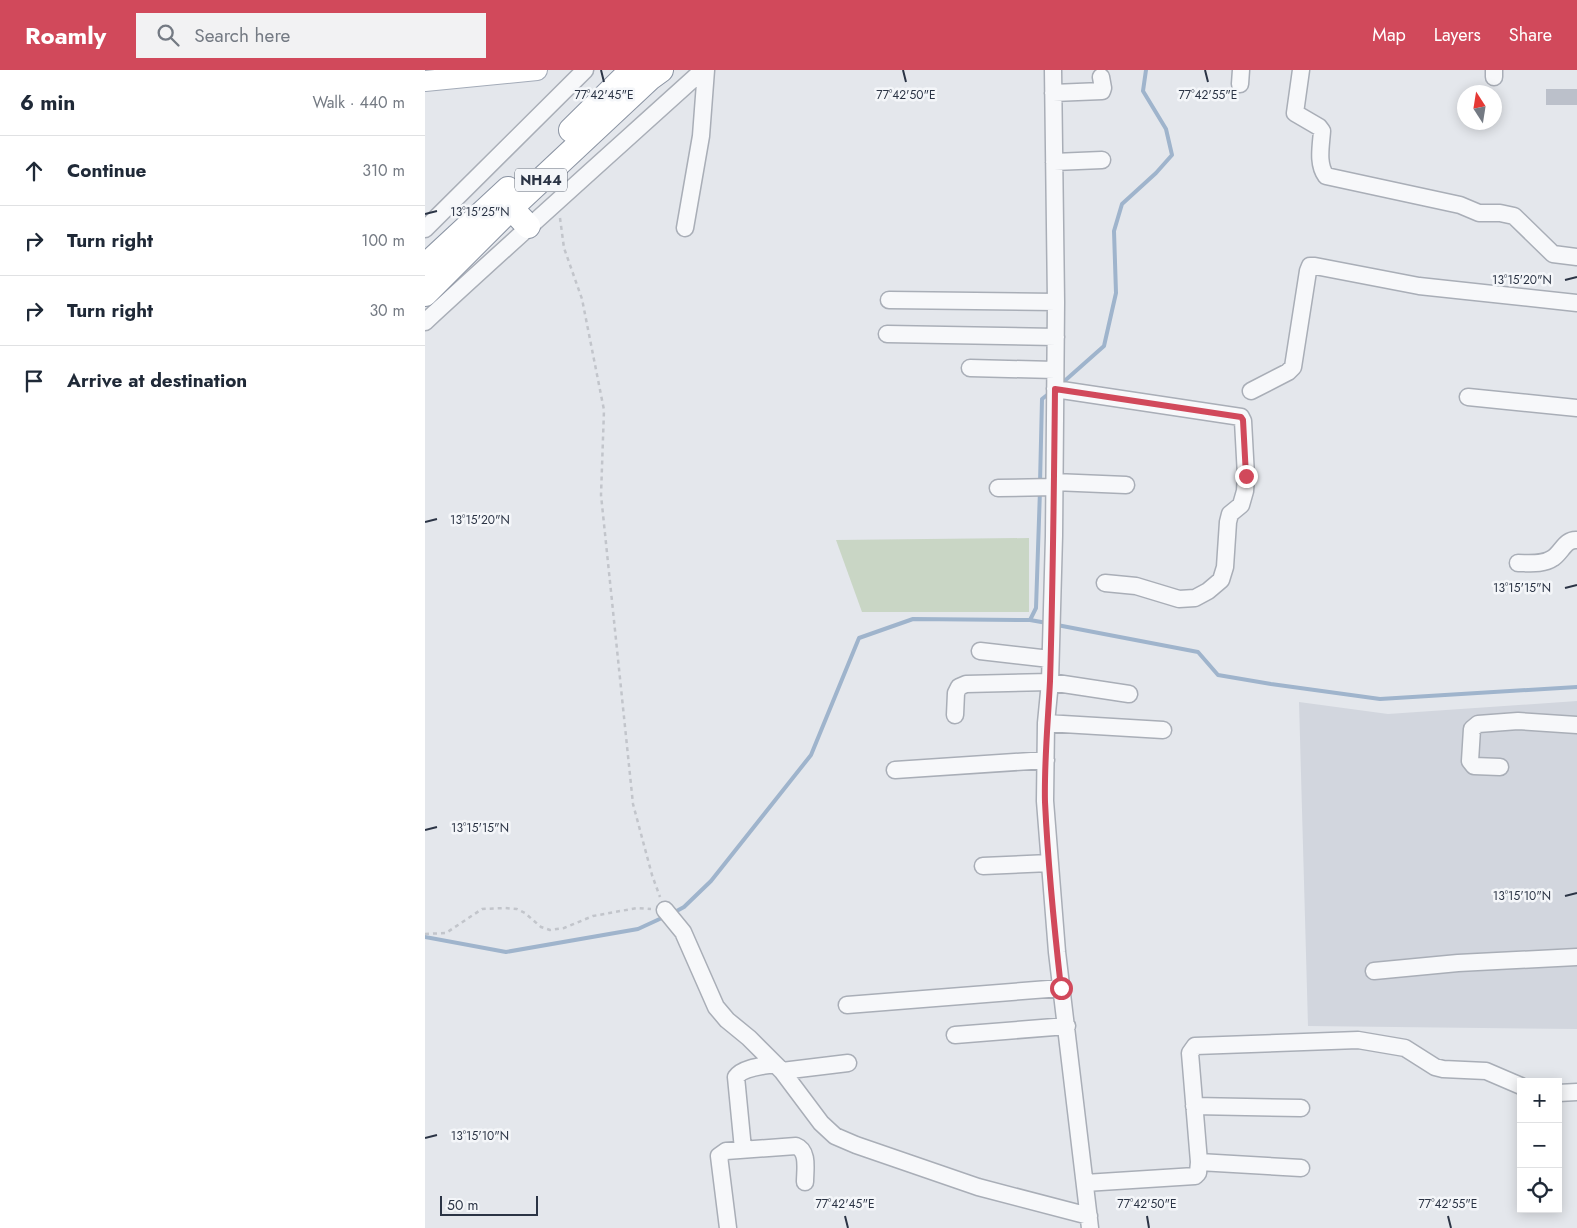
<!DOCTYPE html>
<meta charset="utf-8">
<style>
:root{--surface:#fff;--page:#f2f2f3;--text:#1f2937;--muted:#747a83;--line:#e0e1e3;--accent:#d1495b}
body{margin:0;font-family:Jost,sans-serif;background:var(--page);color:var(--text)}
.controls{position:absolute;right:15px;bottom:15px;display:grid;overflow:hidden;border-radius:0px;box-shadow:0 2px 12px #0003}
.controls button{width:45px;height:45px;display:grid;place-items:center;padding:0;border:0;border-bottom:1px solid var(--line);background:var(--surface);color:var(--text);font:25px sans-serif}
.compass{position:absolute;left:1032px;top:15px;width:45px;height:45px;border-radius:50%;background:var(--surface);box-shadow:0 2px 12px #0003;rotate:348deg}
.scale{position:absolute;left:15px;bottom:12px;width:98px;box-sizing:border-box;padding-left:5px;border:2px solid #2b3445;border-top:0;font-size:14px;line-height:18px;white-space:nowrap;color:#2b3445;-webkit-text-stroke:4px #f4f6f9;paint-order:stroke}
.stop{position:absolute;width:15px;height:15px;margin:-11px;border:4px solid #d1495b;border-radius:50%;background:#fff}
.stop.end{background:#d1495b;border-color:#fff;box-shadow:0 1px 5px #0008}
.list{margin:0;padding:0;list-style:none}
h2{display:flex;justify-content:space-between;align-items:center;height:65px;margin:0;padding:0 20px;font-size:21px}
h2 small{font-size:16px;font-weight:400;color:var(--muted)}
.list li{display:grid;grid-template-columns:32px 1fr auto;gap:15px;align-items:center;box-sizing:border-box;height:70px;padding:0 20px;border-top:1px solid var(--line)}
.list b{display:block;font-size:19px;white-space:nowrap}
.list em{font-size:16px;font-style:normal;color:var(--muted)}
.icon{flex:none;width:28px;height:28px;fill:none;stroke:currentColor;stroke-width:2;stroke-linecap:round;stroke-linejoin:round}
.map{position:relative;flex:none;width:1152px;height:1158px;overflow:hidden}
header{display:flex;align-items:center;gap:30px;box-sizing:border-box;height:70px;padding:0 25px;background:var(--accent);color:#fff}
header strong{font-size:24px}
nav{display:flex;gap:28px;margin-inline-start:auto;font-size:18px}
.search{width:350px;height:45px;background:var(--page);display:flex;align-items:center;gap:12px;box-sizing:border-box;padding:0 18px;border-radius:0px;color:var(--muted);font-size:19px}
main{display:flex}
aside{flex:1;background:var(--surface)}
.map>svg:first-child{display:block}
.built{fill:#d2d6de}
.green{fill:#c9d6c5}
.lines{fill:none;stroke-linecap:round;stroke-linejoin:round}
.stream{stroke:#9fb4cc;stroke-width:4}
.building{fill:#bbc0ca}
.minor-casing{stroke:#a9aeb7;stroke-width:19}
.major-casing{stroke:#a3abb8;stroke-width:22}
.highway-casing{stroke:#8b94a3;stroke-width:26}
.path{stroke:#c2c5cb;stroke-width:2.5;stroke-dasharray:4 4;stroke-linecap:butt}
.minor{stroke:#f7f8fa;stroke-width:16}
.major{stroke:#fff;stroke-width:20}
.highway{stroke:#fff;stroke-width:24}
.route{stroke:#d1495b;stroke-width:6}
.ticks{fill:none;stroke:#2b3445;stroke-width:2}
.labels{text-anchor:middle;stroke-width:5;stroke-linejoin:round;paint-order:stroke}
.shield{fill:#f4f6f9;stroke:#676e7b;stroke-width:1}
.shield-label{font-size:14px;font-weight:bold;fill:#2b3445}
.ticks-label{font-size:12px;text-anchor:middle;fill:#2b3445;stroke:#f4f6f9;stroke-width:5;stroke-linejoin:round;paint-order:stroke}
</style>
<header>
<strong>Roamly</strong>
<div class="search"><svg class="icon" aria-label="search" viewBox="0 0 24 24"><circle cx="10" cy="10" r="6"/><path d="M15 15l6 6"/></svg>Search here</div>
<nav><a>Map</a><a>Layers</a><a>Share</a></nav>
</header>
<main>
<aside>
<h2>6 min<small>Walk · 440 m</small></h2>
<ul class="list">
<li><svg class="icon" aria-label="ahead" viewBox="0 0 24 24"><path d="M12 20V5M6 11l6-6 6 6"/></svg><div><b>Continue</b></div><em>310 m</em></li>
<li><svg class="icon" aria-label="right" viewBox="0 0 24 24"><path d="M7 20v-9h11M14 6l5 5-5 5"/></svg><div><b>Turn right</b></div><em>100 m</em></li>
<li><svg class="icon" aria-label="right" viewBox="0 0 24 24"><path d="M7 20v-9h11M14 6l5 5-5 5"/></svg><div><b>Turn right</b></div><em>30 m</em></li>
<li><svg class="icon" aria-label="arrive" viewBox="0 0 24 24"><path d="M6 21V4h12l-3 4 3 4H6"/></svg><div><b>Arrive at destination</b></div></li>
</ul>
</aside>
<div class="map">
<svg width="1152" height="1158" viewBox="0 0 1152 1158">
<rect width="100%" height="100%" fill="#e4e7ec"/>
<!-- built -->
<path class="built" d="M1152 631V959L883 956 874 632 963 644Z"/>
<!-- green -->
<path class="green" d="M604 468V542H437L411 470Z"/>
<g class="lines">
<!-- stream -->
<path class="stream" d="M635 315 679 276 691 223 689 161 697 134 731 103 747 85 741 59 718 21 721 0
M615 413 617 329 626 322
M605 550 622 553
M632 555 773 582 793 605 846 614 955 629 1152 617
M248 843 259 837 286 811 386 685 434 568 488 549 605 550 611 538 615 420
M0 867 81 882 213 859 239 847"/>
</g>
<!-- building -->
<path class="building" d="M1121 19H1152V35H1121Z"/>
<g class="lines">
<!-- minor casing -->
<g class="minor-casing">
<path id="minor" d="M628 0 631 232 629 466 625 612 621 653 620 731 632 882 665 1158
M876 0 870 43 894 57 897 61C896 76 892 94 901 106L1035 135 1054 143H1075L1089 146 1128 184 1152 187
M1069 7V0
M815 14 816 0
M628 23 677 21 678 18 676 7
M629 92 677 90
M260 158 276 66 281 0
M0 159 160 0
M464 230 631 232
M0 252C92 167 185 84 278 0
M462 264 631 267
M545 298 630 300
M630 319 816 347 818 351 821 406 820 421 816 435 805 444 803 452 800 497 796 510 783 521 770 528 754 529 711 516 680 513
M826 321 863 302 868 297 883 201 885 196H890L994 216 1152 233
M1043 327 1152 338
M629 412 701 415
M573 418 629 417
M1093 493C1104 493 1118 495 1128 488 1137 482 1140 469 1152 470
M555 581 625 589
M530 645 531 623 534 617 541 614 625 612 704 624
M621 653 738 660
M1075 697 1049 696 1045 691 1047 659 1053 654 1093 651 1152 655
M470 700 621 690
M558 796 625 793
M240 840 258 862 291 937 302 950 324 968 357 1001 396 1053 410 1066 431 1075 553 1117 664 1146
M949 901 1033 893 1152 887
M422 935 636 918
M530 965 642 956
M357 1001 423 993
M1133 1023 1152 1022
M769 1036 876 1038
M318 1079 311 1007C318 997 339 996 350 994
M774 1092 765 983 770 976 933 970 980 978 1010 997 1018 999 1061 1001 1096 1016
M660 1113 770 1106 773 1103 774 1092 876 1098
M303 1158 294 1086 301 1081 371 1076C384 1081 380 1100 380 1112"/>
</g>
<!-- major casing -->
<g class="major-casing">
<path id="major" d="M0 11 112 0"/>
</g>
<!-- highway casing -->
<g class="highway-casing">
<path id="highway" d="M146 60 207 0
M86 138 103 156
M0 196 83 119
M0 224 86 138 225 8 236 0"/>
</g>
<!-- path -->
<path class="path" d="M135 148 139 178 157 229 179 340 176 425 208 734 227 805 235 827
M0 864 21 863 57 839 80 838 92 839 100 843 116 857 125 860 139 858 168 846 212 838 226 839"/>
<!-- minor -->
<use href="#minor" class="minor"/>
<!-- major -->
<use href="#major" class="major"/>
<!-- highway -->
<use href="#highway" class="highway"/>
</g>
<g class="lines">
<!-- route -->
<path class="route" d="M636 918C629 856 623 794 620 732 619 692 623 652 625 611 628 514 629 417 630 319L816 347 818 350 821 406"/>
</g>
<!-- ticks -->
<path class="ticks" d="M176 0 179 12M478 0 481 12M780 0 783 12M0 144 12 141M1140 210 1152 207M0 452 12 449M1140 518 1152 515M0 760 12 757M1140 826 1152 823M0 1068 12 1065M420 1146 423 1158M722 1146 724 1158M1023 1146 1026 1158"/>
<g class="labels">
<!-- shield labels -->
<rect class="shield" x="90" y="98.5" width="52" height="23" rx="4"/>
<g class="shield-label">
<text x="116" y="115">NH44</text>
</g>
</g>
<g class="ticks-label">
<text x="179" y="29">77°42'45"E</text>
<text x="481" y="29">77°42'50"E</text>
<text x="783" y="29">77°42'55"E</text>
<text x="55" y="146">13°15'25"N</text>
<text x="1097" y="214">13°15'20"N</text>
<text x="55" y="454">13°15'20"N</text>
<text x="1097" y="522">13°15'15"N</text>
<text x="55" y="762">13°15'15"N</text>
<text x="1097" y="830">13°15'10"N</text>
<text x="55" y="1070">13°15'10"N</text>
<text x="420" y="1138">77°42'45"E</text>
<text x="722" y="1138">77°42'50"E</text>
<text x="1023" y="1138">77°42'55"E</text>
</g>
</svg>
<div class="controls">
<button>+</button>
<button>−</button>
<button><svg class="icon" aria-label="locate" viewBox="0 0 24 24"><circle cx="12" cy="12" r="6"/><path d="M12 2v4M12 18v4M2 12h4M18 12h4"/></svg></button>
</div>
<svg class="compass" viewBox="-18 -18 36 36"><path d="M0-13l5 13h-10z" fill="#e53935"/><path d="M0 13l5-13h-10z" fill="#747a83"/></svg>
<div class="scale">50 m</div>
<div class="stop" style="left:636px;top:918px"></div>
<div class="stop end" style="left:821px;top:406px"></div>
</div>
</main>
